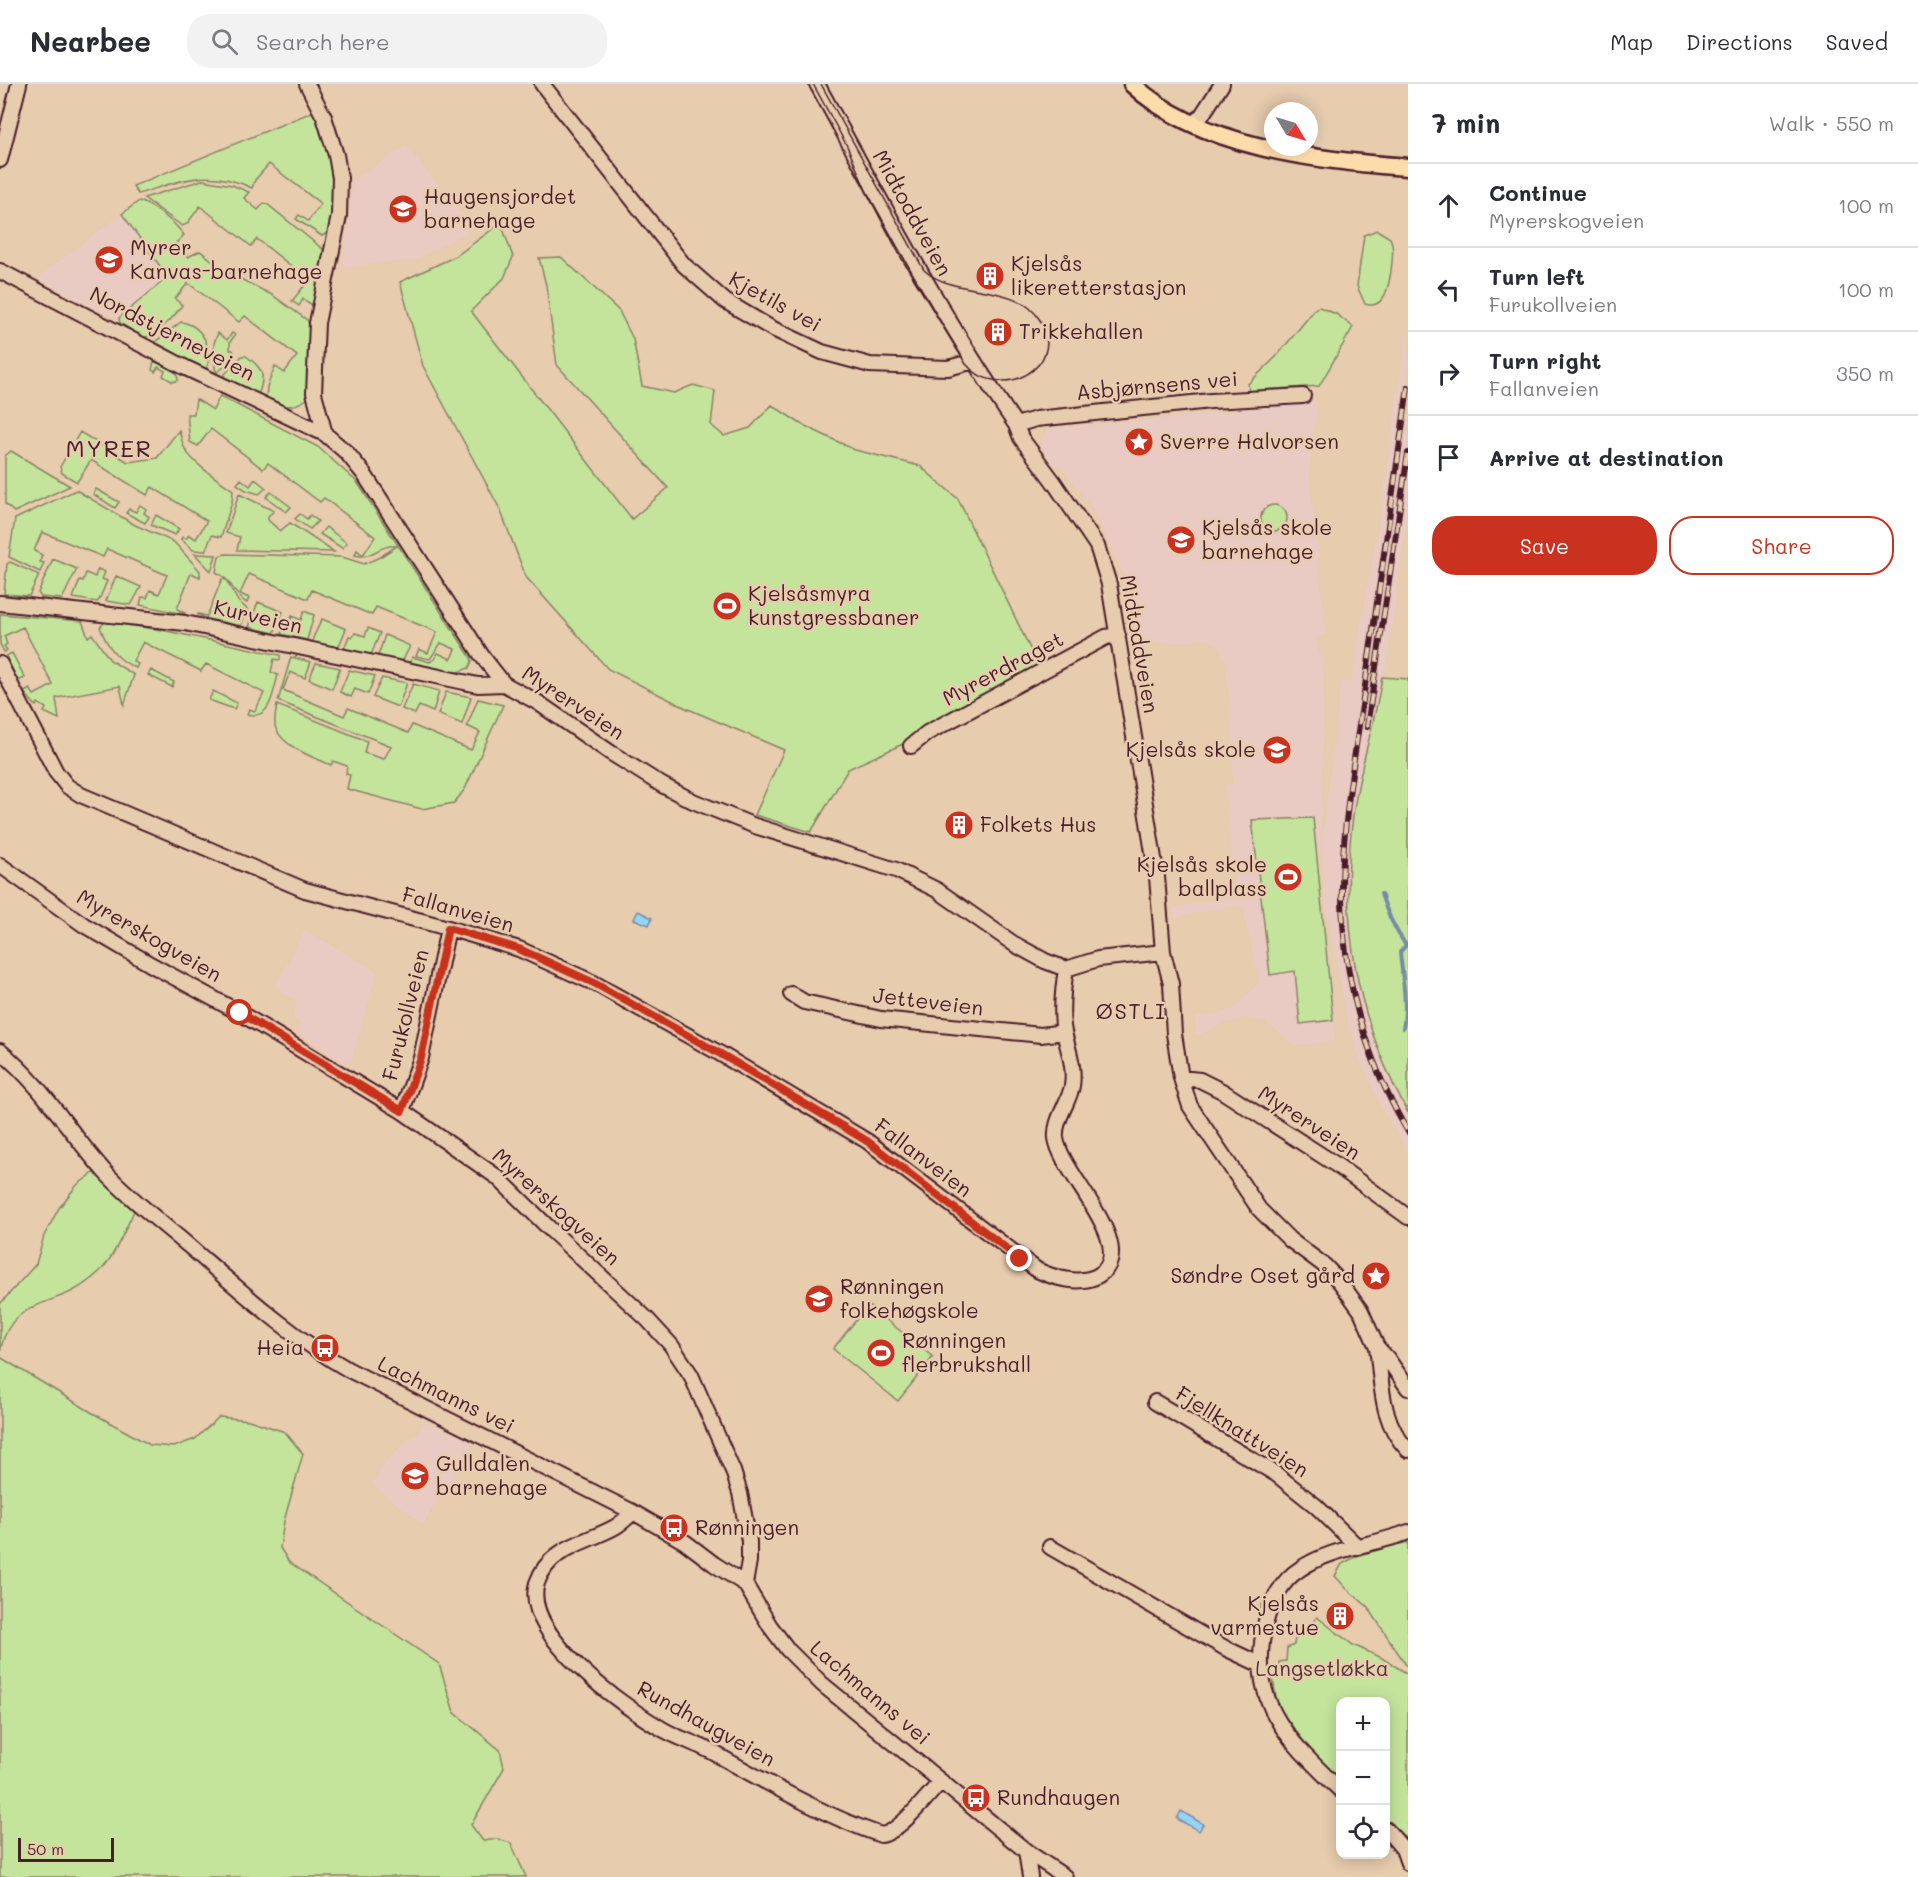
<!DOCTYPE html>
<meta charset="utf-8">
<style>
:root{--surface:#fff;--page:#f2f2f3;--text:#2b2b33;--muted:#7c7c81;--line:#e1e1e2;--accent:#c8321e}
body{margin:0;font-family:Mali,sans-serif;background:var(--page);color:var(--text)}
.controls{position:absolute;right:18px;bottom:18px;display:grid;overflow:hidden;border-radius:12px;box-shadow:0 3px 15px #0003}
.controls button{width:54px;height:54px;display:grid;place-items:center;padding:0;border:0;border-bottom:2px solid var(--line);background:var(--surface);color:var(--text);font:30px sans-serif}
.compass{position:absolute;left:1264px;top:18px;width:54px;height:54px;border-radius:50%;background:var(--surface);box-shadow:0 3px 15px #0003;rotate:128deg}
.scale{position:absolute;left:18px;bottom:15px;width:96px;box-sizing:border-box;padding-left:6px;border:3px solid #4a1f2b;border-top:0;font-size:16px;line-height:21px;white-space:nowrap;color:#4a1f2b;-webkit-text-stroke:4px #e7ccae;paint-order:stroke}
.stop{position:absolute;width:18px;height:18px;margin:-14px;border:4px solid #c8321e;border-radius:50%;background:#fff}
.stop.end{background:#c8321e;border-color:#fff;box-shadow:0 2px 6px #0008}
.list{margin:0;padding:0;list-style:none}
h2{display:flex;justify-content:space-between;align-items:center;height:78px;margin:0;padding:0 24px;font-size:26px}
h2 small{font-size:20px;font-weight:400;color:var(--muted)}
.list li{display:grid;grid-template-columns:39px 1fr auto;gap:18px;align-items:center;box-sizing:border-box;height:84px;padding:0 24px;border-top:2px solid var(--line)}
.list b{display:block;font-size:22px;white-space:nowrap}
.list p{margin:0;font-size:20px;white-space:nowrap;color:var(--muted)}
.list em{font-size:20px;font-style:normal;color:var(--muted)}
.actions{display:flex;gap:12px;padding:18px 24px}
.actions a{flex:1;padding:14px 0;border:2px solid var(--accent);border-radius:24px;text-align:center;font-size:21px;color:var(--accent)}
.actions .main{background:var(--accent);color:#fff}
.icon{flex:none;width:33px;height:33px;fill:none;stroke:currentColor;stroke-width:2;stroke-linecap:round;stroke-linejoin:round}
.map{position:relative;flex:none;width:1408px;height:1793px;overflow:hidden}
header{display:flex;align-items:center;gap:36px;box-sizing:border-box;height:84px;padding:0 30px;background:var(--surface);border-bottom:2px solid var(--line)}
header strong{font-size:28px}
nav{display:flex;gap:33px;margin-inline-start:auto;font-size:21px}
.search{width:420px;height:54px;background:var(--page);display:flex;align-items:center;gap:15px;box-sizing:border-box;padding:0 21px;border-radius:24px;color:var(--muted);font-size:22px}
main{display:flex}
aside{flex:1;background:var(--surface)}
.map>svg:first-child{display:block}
.built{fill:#e9cbc3}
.green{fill:#c4e49c;stroke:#878264;stroke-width:1.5}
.water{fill:#94d5f6;stroke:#768ca5;stroke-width:1.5}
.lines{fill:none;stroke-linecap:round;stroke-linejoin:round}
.stream{stroke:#768ca5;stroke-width:4}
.minor-casing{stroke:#4a1f2b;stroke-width:18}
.major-casing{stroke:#4a1f2b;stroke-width:21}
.minor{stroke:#e7ccae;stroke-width:14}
.major{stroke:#fddcac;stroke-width:16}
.tram{stroke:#4a1f2b;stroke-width:1.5}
.rail-casing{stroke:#4a1f2b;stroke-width:6}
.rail{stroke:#e7ccae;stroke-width:4;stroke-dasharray:11;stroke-linecap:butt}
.route{stroke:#c8321e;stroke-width:8}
.labels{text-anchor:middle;stroke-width:5;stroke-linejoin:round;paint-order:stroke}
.poi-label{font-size:21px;fill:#4a1f2b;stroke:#e7ccae;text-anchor:start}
.street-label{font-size:21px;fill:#4a1f2b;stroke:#e7ccae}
.park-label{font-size:21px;fill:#563336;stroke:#e7ccae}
.neighbourhood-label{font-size:22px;letter-spacing:1.5px;fill:#4a1f2b;stroke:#e7ccae}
.quarter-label{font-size:24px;letter-spacing:1.5px;fill:#4a1f2b;stroke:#e7ccae}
</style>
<header>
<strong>Nearbee</strong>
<div class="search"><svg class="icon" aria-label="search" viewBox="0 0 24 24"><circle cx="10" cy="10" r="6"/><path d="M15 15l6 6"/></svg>Search here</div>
<nav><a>Map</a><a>Directions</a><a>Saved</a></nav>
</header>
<main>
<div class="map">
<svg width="1408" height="1793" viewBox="0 0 1408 1793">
<rect width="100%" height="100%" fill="#e7ccae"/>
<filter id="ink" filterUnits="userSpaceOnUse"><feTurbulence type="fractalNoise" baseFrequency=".0167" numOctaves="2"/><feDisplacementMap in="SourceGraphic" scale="12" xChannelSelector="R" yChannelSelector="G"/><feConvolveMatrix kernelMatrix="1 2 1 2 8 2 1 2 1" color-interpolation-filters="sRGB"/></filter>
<g filter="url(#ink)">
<!-- built -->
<path class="built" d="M406 62 473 144 416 176 376 179 348 184 344 182 343 178 351 118V97Z
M122 130 169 193 119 234 75 215 37 194Z
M1408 240V429L1386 585 1382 593 1374 640 1353 731 1349 764 1348 822 1357 899 1364 926 1394 1004 1408 1029V1068L1379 1019 1360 975 1346 932 1324 812 1322 756 1341 597 1351 599 1383 412Z
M1318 317 1309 388 1326 552 1316 553 1324 591 1320 792 1318 795 1333 905 1335 957 1296 962 1265 938 1247 934 1225 939 1196 952 1195 932 1203 933 1225 928 1237 922 1259 898 1244 829 1246 828 1245 824 1238 822H1231L1174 834 1172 824 1231 812 1235 807 1225 701 1233 700 1231 632 1225 575 1216 560 1204 554H1197L1196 557 1130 561 1128 552 1131 551 1123 505 1125 500 1123 489 1092 424 1061 383 1053 380 1044 367 1042 357 1046 347 1052 344 1173 334Z
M305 846 377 888 352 975 349 979 344 976 343 978 295 947 300 940 293 933 297 918 275 902Z
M425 1339 431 1340 467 1355 473 1360 423 1440 372 1400 382 1384 406 1357 415 1352Z"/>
<!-- green -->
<path class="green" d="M312 28C318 33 320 41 322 49 334 84 335 111 329 148L322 152 296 135 299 131 308 137 321 120 269 80 255 96 252 104C208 83 181 97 138 110L133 102Z
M202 96 232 101 249 108 244 114 258 126 264 119 267 120 325 167V173L314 222 303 215 299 222 292 217 309 196 257 155 251 162 200 122 187 140 182 142 144 114Z
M139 117C156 123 174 138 184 151L176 159 188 173 200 167 227 188 272 211 307 236 310 242 307 315C294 324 280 324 266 316L267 303 275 282 284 289 297 272 245 232 239 238 188 199 175 215 182 221C174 234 160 247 144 254L120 239 119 234 168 193 122 130Z
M501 139 513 173 504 194 471 227 632 435 668 404 557 281 546 201 539 174 561 173 619 227 633 255 642 302 674 309 693 301 715 307 711 341 724 352 750 344 772 321 801 340 855 366 920 382 958 415 1038 581 905 659 848 685 811 748 755 731 784 666 686 624 608 585 526 493 500 425 423 282 400 198 456 172Z
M1377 146 1390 154C1396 164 1390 206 1382 215 1378 221 1371 222 1365 220L1357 202 1364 151Z
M1319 223 1336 230 1353 243 1319 302 1249 307 1248 300 1276 273 1316 224Z
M181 238C203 241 214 266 206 286L155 258Z
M218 249 227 256 232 249 235 251 230 258V266H233L234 270 224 283 217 288 215 285 214 259Z
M242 272H246C263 284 266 291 258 311L224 294 225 290Z
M154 277 177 289 178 296 173 298 163 292 165 287 158 283 155 288 152 286Z
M220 312 318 363 357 398 471 574 472 577 469 584 455 589 411 580 412 573 430 578 435 575 438 569 451 575 455 565 441 559 430 575 416 572 419 565 428 569 437 548 376 523 372 531 312 506 308 515 249 490 240 510 249 514 247 519C231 509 235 498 216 488L219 472 225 470 342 473 364 480 380 473 397 462C378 460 372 476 355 471L357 466 363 471 375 453 324 414 320 418 268 379 263 385 211 345 198 362 190 358 187 330H194L196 315 213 326Z
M179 346C181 352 182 360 185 365 193 380 219 396 233 406L232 418 221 453 212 451 205 467 193 466 181 455 182 453 187 454 189 451 196 455 207 437 152 403 147 411 91 376 77 398 62 389 60 383 80 348 128 378 157 374Z
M11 367 70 402 14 428 5 420V372Z
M241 395 250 402 255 395 266 404 259 410 246 406 237 400Z
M96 405 119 418 115 424 93 410Z
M76 406 135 441 174 458 200 487V493L191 489 177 525 185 529 184 530 140 521 142 513 147 514 150 506 159 510 167 491 107 465 103 473 42 448 34 467 42 471 40 478 44 479 40 488 9 473 15 435Z
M271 408 291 423 286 428 266 413Z
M239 410 274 427 268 432V436L280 447 290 439 334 468 237 466 240 453 226 449Z
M140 421 146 425 144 429 149 433 145 439 126 429 129 425 136 428Z
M1261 434a13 13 0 1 1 26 0a13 13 0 1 1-26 0Z
M300 430 307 435 310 431 318 437 310 445 295 435Z
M156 431 179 445 175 451 151 441Z
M326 443 347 459 342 464 320 450Z
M195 470 216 471 211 487Z
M53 475 77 485 62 515 41 513 38 509Z
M10 478 39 491 29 512 4 510 7 480Z
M98 485 105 488 102 495 107 497 99 516 97 518 73 514 80 496 83 497 86 489 95 493Z
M116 492 141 503 131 521 106 517Z
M222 495 226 496 238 517 248 526 241 542 208 535 198 531V530L207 532Z
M258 518 283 528 274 549 249 543Z
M304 527 314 531 307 556 281 550 286 536 290 537 292 532 301 536Z
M0 530 82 537 88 553 92 550 110 576 134 591 124 621 120 602 56 614 59 635 44 628 46 624 38 619 36 622 24 608 30 605 34 611 53 601 23 543 4 552 7 560 4 562 7 566 4 568 0 560Z
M322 535 346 545 338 564 313 559V554Z
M105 538 162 546 280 571V576L274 575 271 588 278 591C273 608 271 637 247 630L249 625 255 627 264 609 206 580 201 587 143 558 133 577 138 580 136 584C117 576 107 562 100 543Z
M368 544 380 549 371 571 344 565 349 552 353 553 355 549 365 552Z
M385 551 410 562 402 578 378 572Z
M12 569 25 594 18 597 6 572Z
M291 573 311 578 305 594 290 588 283 606 344 632 348 624 408 649 412 641 471 666 480 648 467 642 478 615 503 621 465 705 454 719 422 725 347 705 350 691 346 690 347 682 333 677 331 681C313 673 285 664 276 645 273 638 276 628 277 621L367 657 364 669 384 675 391 662 278 617Z
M316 579 340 584 332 605 309 595Z
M151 586 174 598 172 603 148 591Z
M349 586 375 592 368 610 355 605 351 613 340 608Z
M1382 593 1408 595V1029C1356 935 1339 838 1353 732 1359 685 1375 640 1382 593Z
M382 594 407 599 398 623 373 613Z
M413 600 439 607 433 628 419 622 415 630 402 625Z
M213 607 237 619 234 625 209 616Z
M446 608 471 613 462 640 438 630Z
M1313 734 1333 936 1300 940 1295 887 1270 891 1252 736Z
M95 1088 134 1127C126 1144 112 1177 99 1188 90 1197 75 1207 64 1211 30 1224 6 1229 0 1270V1220L36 1180 44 1152 59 1124 77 1101Z
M868 1221 933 1273 898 1317 833 1265Z
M0 1273 91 1328 150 1361 174 1363 195 1355 219 1333 249 1336 285 1348 303 1370 284 1437 280 1464 289 1478 439 1580 454 1628 500 1666 504 1684 471 1741 483 1757 498 1755 511 1759 526 1793H0Z
M1408 1458V1584L1368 1523 1346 1504 1335 1492 1342 1480 1359 1471Z
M1317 1533 1353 1561 1380 1573 1408 1590V1757L1401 1748 1386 1735V1618H1340V1697L1314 1671 1277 1622 1273 1593 1279 1588V1578L1286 1577 1287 1564 1294 1561 1295 1553 1291 1546C1303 1547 1310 1542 1317 1533Z"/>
<!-- water -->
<path class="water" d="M638 827 652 834 649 841 634 835Z
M1181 1727 1203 1740 1199 1747 1177 1735Z"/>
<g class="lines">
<!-- stream -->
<path class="stream" d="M1381 810C1387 829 1394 844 1405 860
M1403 944C1408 923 1402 890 1400 868L1408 859"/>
<!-- minor casing -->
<g class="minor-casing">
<path id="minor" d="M307 0 324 33 336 71 340 94 339 132 317 239 314 309 325 350 347 369 364 390 482 572 504 600 537 618 611 669 662 701 693 717 755 742 896 786 937 806 1014 860 1045 877 1066 885 1098 875 1163 868
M542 0 684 181 725 217 771 244 822 268 870 281 948 284 974 277
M817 0C880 115 941 232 1016 341L1021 354 1053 397 1097 462 1109 500 1157 793 1163 868 1171 900 1174 950 1181 994 1190 1022 1259 1125 1290 1156 1325 1182 1340 1198 1361 1227 1377 1263 1387 1274 1408 1304
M1194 40 1202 31 1222 0
M0 76 19 0
M0 187 186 284 325 350
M1016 341 1036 335 1211 317 1303 312
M0 519 185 539 478 601 504 600
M0 580 56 688 67 702 81 711 305 806 448 844 519 865 594 899 719 969 867 1057 1037 1186C1054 1194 1081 1202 1099 1191 1141 1163 1060 1089 1056 1054 1054 1036 1069 1019 1072 1002 1075 982 1068 966 1064 948 1060 928 1063 904 1066 885
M911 662 927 649 1106 553 1118 551
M0 781 84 841 150 880 240 929 402 1027 497 1093 551 1146 647 1235 671 1261 691 1291 733 1387 740 1409 749 1457V1477L745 1500
M791 910 804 918 881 935 1041 951 1064 948
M0 967C42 1001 69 1048 105 1088 130 1115 162 1139 190 1163 241 1207 291 1253 349 1286L633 1428 685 1458 714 1480 745 1500 770 1542 788 1566 822 1600 1026 1767 1065 1793
M1181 994 1200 996 1222 1007 1335 1080 1408 1133
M402 1027 421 974 448 844
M1377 1263C1382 1299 1380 1338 1408 1366
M1155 1318 1276 1390 1316 1422 1358 1463
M633 1428C627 1434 622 1439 615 1443 586 1459 549 1463 537 1499 521 1551 625 1624 664 1646 680 1655 698 1660 714 1669 768 1699 822 1731 881 1751 897 1750 930 1710 941 1697
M1050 1463 1225 1564 1261 1581
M1340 1706C1287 1655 1246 1617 1266 1537 1271 1518 1282 1496 1300 1485 1332 1463 1373 1462 1408 1448
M1386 1745 1403 1765 1408 1779
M1026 1767 1030 1793"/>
</g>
<!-- major casing -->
<g class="major-casing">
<path id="major" d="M1132 0C1200 64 1319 77 1408 83"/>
</g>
<!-- minor -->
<use href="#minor" class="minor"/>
<!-- major -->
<use href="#major" class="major"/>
<!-- tram -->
<path class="tram" d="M813 0 847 62 868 111 903 177 966 280C999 320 1069 283 1040 236 1015 196 956 215 924 186L821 0"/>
<!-- rail casing -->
<g class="rail-casing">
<path id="rail" d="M1408 303C1395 396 1382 489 1368 581 1358 654 1343 728 1342 802 1341 888 1364 973 1408 1048
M1367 643 1408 369"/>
</g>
<!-- rail -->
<use href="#rail" class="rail"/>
</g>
</g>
<g class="lines" filter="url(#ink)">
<!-- route -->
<path class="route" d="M240 929 402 1027 421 974 448 844 519 865 594 899 719 969 867 1057 1020 1175"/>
</g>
<!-- icons -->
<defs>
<g id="school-disc" transform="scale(1.5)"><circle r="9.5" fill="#c8321e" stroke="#e7ccae"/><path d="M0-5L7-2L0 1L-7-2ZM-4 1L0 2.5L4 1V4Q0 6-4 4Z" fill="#fff"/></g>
<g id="building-disc" transform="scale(1.5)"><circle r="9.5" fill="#c8321e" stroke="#e7ccae"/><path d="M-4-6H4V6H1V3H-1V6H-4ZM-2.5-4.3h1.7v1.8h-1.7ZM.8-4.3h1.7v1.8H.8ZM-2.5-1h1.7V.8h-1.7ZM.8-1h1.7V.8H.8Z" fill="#fff"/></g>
<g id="sight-disc" transform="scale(1.5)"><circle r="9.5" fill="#c8321e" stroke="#e7ccae"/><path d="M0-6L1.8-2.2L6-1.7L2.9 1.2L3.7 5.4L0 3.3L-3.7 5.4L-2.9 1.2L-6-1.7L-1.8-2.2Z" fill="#fff"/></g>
<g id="stadium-disc" transform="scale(1.5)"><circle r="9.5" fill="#c8321e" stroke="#e7ccae"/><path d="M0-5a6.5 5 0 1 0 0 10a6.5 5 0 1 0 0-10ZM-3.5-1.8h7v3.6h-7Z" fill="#fff"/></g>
<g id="bus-disc" transform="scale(1.5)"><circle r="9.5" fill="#c8321e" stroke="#e7ccae"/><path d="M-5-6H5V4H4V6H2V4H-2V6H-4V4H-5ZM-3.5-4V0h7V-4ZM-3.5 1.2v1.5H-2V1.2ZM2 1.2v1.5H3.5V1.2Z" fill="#fff"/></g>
</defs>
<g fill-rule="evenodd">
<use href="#school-disc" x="403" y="125"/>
<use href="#school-disc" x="109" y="176"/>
<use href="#building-disc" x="990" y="192"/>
<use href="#building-disc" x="998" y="248"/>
<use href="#sight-disc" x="1139" y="358"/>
<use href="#school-disc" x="1181" y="456"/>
<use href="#stadium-disc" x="727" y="522"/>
<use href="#school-disc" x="1277" y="666"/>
<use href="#building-disc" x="959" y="741"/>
<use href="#stadium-disc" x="1288" y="793"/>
<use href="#sight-disc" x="1376" y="1192"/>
<use href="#school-disc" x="819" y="1215"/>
<use href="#bus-disc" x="325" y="1264"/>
<use href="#stadium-disc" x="881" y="1269"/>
<use href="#school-disc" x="415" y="1392"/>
<use href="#bus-disc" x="674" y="1444"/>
<use href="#building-disc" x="1340" y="1532"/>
<use href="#bus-disc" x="976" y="1714"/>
</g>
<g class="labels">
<!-- poi labels -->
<g class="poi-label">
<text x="424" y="120">Haugensjordet<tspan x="424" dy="24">barnehage</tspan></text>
<text x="130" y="171">Myrer<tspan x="130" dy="24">Kanvas-barnehage</tspan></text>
<text x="1011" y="187">Kjelsås<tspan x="1011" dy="24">likeretterstasjon</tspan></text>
<text x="1019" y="255">Trikkehallen</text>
<text x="1160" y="365">Sverre Halvorsen</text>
<text x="1202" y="451">Kjelsås skole<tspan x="1202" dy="24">barnehage</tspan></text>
<text x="748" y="517">Kjelsåsmyra<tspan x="748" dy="24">kunstgressbaner</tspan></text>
<text x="1256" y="673" text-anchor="end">Kjelsås skole</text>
<text x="980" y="748">Folkets Hus</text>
<text x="1267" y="788" text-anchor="end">Kjelsås skole<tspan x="1267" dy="24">ballplass</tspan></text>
<text x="1355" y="1199" text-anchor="end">Søndre Oset gård</text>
<text x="840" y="1210">Rønningen<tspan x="840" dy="24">folkehøgskole</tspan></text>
<text x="902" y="1264">Rønningen<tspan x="902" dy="24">flerbrukshall</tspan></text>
<text x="304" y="1271" text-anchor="end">Heia</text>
<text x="436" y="1387">Gulldalen<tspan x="436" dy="24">barnehage</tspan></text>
<text x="695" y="1451">Rønningen</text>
<text x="1319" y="1527" text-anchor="end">Kjelsås<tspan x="1319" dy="24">varmestue</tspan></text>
<text x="997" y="1721">Rundhaugen</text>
</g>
<!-- street labels -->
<g class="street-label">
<text transform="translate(912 129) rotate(61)" y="7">Midtoddveien</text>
<text transform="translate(775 218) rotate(29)" y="7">Kjetils vei</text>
<text transform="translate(172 250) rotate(27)" y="7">Nordstjerneveien</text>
<text transform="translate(1157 302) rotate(-5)" y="7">Asbjørnsens vei</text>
<text transform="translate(258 533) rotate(13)" y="7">Kurveien</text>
<text transform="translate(1139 560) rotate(80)" y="7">Midtoddveien</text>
<text transform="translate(1003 585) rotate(-28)" y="7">Myrerdraget</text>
<text transform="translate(573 619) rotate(33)" y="7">Myrerveien</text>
<text transform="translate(458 826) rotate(16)" y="7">Fallanveien</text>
<text transform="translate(149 852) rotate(30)" y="7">Myrerskogveien</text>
<text transform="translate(928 918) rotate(7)" y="7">Jetteveien</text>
<text transform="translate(406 931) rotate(-76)" y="7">Furukollveien</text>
<text transform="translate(1309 1039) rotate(33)" y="7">Myrerveien</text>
<text transform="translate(923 1074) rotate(37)" y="7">Fallanveien</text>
<text transform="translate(556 1123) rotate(42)" y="7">Myrerskogveien</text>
<text transform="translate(446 1311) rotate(26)" y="7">Lachmanns vei</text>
<text transform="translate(1242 1348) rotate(32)" y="7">Fjellknattveien</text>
<text transform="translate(870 1609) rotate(40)" y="7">Lachmanns vei</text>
<text transform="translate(706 1640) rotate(29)" y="7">Rundhaugveien</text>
</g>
<!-- park labels -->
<g class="park-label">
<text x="1322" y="1592">Langsetløkka</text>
</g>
<!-- neighbourhood labels -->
<g class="neighbourhood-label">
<text x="1131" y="935">ØSTLI</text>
</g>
<!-- quarter labels -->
<g class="quarter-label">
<text x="109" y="373">MYRER</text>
</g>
</g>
</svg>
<div class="controls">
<button>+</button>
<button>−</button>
<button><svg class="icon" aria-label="locate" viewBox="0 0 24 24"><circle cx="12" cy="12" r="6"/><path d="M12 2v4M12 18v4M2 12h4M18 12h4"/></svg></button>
</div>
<svg class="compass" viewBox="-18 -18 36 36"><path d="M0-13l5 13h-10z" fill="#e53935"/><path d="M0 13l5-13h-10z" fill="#7c7c81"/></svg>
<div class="scale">50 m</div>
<div class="stop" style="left:240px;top:929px"></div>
<div class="stop end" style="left:1020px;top:1175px"></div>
</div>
<aside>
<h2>7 min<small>Walk · 550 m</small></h2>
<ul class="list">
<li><svg class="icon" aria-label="ahead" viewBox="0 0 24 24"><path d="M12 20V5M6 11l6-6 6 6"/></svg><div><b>Continue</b><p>Myrerskogveien</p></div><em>100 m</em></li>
<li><svg class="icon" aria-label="left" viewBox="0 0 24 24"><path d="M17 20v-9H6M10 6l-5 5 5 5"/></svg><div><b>Turn left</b><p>Furukollveien</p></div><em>100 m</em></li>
<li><svg class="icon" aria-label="right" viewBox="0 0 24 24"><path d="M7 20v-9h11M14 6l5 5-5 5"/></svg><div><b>Turn right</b><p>Fallanveien</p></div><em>350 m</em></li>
<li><svg class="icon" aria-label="arrive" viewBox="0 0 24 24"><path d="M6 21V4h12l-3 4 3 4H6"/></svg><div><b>Arrive at destination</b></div></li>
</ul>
<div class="actions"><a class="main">Save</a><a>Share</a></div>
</aside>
</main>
